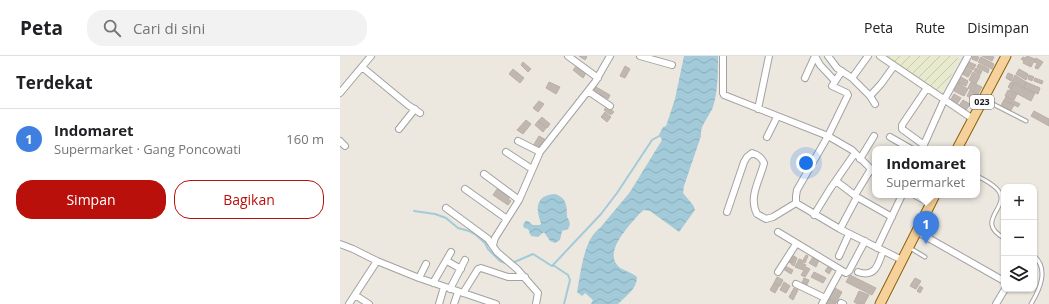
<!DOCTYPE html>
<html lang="id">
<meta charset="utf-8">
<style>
:root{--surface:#fff;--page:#f2f2f2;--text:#202124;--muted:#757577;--line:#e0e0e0;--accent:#ba100b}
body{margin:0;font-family:"Open Sans",sans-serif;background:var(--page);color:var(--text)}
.controls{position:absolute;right:12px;bottom:12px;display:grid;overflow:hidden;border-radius:8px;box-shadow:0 1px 3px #0004}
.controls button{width:36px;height:36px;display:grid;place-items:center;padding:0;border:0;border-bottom:1px solid var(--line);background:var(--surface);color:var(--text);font:20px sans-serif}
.you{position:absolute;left:466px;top:107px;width:14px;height:14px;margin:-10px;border:3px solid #fff;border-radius:50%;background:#1a73e8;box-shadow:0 0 0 6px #1a73e833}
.badge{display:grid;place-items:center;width:26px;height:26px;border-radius:50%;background:var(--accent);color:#fff;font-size:13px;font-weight:700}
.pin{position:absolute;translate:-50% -33px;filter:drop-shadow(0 1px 2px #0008)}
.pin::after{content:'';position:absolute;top:21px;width:14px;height:12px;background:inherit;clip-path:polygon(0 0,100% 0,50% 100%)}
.popup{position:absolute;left:532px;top:90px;width:108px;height:52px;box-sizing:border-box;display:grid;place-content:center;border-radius:8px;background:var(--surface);filter:drop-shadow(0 1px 3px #0005);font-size:13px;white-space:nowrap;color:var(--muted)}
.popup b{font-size:15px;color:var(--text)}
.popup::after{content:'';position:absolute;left:50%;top:100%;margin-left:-8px;border:8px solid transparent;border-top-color:var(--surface)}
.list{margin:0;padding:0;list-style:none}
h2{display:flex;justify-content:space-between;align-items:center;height:52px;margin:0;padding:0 16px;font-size:17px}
h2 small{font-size:13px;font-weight:400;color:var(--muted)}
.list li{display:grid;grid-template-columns:26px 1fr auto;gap:12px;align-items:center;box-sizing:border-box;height:60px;padding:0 16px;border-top:1px solid var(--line)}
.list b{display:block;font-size:15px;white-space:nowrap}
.list p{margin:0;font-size:13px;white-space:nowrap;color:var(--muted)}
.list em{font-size:13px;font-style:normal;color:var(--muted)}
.actions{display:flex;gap:8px;padding:12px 16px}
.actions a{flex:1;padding:9px 0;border:1px solid var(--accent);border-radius:16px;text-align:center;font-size:14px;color:var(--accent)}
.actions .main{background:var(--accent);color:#fff}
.icon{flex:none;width:22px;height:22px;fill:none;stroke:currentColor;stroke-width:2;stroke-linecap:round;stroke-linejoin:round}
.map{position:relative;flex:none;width:709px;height:248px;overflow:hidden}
header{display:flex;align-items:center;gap:24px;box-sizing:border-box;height:56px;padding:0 20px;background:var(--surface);border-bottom:1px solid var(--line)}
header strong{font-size:19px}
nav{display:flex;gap:22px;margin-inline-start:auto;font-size:14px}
.search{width:280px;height:36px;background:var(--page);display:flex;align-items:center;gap:10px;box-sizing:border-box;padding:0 14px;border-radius:16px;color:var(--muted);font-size:15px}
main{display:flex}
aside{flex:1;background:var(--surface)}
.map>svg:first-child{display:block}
.farmland{fill:url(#farmland-furrows)}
.water{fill:url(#water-waves)}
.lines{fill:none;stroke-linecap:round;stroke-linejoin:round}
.stream{stroke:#a3cad8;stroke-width:2}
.building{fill:#c0b8b0;stroke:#bcafa4}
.service-casing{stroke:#a2a2a2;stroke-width:5}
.minor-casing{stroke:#a2a2a2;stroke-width:8}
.primary-casing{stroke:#896208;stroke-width:11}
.service{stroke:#fff;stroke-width:3}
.minor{stroke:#fff;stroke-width:6}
.primary{stroke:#f6d19b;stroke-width:9}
.labels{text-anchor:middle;stroke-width:4;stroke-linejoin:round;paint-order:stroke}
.shield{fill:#fff;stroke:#5f5f5f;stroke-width:1}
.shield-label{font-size:9px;font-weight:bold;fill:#1b1b1b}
</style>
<header>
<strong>Peta</strong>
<div class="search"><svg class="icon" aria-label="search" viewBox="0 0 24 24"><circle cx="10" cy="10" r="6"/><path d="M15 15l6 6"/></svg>Cari di sini</div>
<nav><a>Peta</a><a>Rute</a><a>Disimpan</a></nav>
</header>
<main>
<aside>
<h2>Terdekat<small></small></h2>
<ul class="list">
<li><span class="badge" style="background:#3f7fe0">1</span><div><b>Indomaret</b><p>Supermarket · Gang Poncowati</p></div><em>160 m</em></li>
</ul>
<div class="actions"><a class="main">Simpan</a><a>Bagikan</a></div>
</aside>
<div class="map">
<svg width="709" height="248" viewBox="0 0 709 248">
<defs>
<pattern id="farmland-furrows" width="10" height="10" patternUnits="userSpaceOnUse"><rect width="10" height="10" fill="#e7eacc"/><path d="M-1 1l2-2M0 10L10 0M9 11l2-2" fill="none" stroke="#c6c8af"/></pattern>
<pattern id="water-waves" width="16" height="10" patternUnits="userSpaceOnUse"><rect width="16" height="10" fill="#a3cad8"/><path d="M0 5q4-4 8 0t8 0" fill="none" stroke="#8cadb9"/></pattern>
</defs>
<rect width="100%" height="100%" fill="#ece8e0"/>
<!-- farmland -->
<path class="farmland" d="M546 0H615L620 3 601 38Z"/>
<!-- water -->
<path class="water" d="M344 0H378C378 17 378 35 373 51 369 61 360 69 361 80L344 130 343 137 353 149 355 154 339 176 310 155 304 154 300 157C291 168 263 195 278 210 283 215 290 215 297 221 297 233 286 240 278 248H251L253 244 245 237 242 240 237 236C241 217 243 184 260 172L290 136 322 84 319 79 323 71 326 70 335 43Z
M215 138C227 142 227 150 227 161 230 166 231 168 228 173L222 175 220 184 215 187 210 185 204 176 198 181 191 180 188 173 184 172 183 169C186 161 189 166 193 169H200L201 167C195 152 196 139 215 138Z"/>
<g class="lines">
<!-- stream -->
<path class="stream" d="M74 155 95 158 106 162 118 172 129 175 135 178 145 187 148 193 160 205 168 208
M172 207 193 198 212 210 261 158 277 137 312 84 321 79
M213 209 228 219 230 224 224 248"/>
</g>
<!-- building -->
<path class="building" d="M239 0H246L247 1 245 4Z
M633 0 639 1 637 5 632 3Z
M642 0H652L654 1 652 5Z
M687 0 695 3 691 11 683 7 684 5 681 3 683 1 685 2Z
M641 1 654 8 652 13 638 6Z
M696 2 703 6 698 13 695 12 697 7 694 6Z
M183 6 191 13 188 16 181 9Z
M629 6 636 9 633 14 626 11Z
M639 8 649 13 648 17 637 11Z
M237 9 246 17 243 22 233 14Z
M285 10 290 13 285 22 280 20Z
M625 12 632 15 628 21 622 18Z
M636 12 642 15 640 19 634 15Z
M173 13 184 22 180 27 169 18Z
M679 13 688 18 686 24 676 18Z
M633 16 640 20 636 28 629 24Z
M668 17 673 19 671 25 666 22Z
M675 19 686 26 684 32 672 25Z
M689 19 694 21 692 25 688 23Z
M621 21 628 25 626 30 618 27Z
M695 22 703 25 702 28 694 25Z
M209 26 220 31 216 38 206 32Z
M631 26 642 31 638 38 628 32Z
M671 26 674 27 671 33 668 31Z
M686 26 700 32 698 38 684 32Z
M617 27 628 33 624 40 614 35Z
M674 27 695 37 691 45 670 34Z
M256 31 270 39 268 43 261 39 259 41 252 36Z
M630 34 639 39 636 45 627 40Z
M668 34 677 38 674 44 665 40Z
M614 38 621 42 615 51 609 47Z
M666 41 680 48 678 51 664 44Z
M623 44 630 48 625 56 618 51Z
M664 44 674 49 670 56 660 51Z
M199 45 204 48 198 56 193 52Z
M267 50 274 56 271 59 264 54Z
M694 55 709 63V70L691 60Z
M265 56 271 61 267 66 261 61Z
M202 61 210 68 207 72 198 65Z
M186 64 191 68 183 78 177 74Z
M198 65 206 72 203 76 195 69Z
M199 80 206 84 200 94 193 90Z
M157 133 170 141 168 143 171 145 168 149 153 139Z
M451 199 454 200 451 207 448 206Z
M466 199 468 200 465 207 462 206Z
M454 200 457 202 454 210 451 208Z
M473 201 479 204 476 211 469 207Z
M459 203 462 204 461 207 466 209 463 214 455 211Z
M445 210 453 214 451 218 443 213Z
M466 211 470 213 465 221 461 219Z
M488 211 492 213 489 218 485 215Z
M474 216 486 222 483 227 471 221Z
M510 219 536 232 532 239 506 226Z
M437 221 443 224 440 230 434 227Z
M464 222 469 224 467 229 462 227Z
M575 222 581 225 576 233 570 230Z
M444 226 450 230 446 237 440 234Z
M434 227 439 230 435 237 430 234Z
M580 230 583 232 580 237 577 235Z
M454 232 458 234 453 244 449 241Z
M495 232 502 236 496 247 489 243Z
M519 235 529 239 524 248H518L514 246Z
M489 243 496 247 495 248H486Z"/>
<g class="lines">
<!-- service casing -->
<g class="service-casing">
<path id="service" d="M645 44 686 65
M637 120C643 123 651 127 656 132 675 150 632 164 664 182
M570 192 585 201
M691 248C700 233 709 213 694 200"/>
</g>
<!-- minor casing -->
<g class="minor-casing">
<path id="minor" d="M228 0 258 22
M300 0 332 9
M383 0V37L384 39 488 80 512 94 535 117
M488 0 497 12 512 22 528 0
M540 0 633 63
M22 11 68 49 80 57
M465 22 475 0 480 9 495 25
M512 22 530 40 535 48
M248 35 270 50
M0 37 31 0
M530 40 541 28 554 10
M418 53 429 0
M59 73 75 53
M427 81 437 61
M550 81 571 93
M0 85 5 90
M178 85 200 96
M584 89 562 73V69L587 32
M582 93 604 44 628 0
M166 96 192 113
M520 103 534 80
M144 118 179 144
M496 125 517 141 552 161
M125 133 167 163
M515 139 531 113
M575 139 590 147
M456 147V140L457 134 488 80 508 39 507 37 492 30 502 15
M456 147 500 173 562 204
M106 152 148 183 157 196 177 213 198 237 196 248
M387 156 404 106 407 101 412 97C418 99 421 101 424 107 420 124 408 141 417 158L426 163 433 161 456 147
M474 159 490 133 515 97
M500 173 517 141
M576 175 664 225
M438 176 506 217 509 215 525 185
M0 188 13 193 37 205 79 222 156 248
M153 189 155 182 179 144 200 96 255 26 270 0
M537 192 562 139
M499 200 509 178
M107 205 121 213
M438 216 456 188
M518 216C536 222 538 208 543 195
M79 222 86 208
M93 227 111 196
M456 228 485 242
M110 233 125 204
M123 237 138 213 141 212 168 221H185
M15 239 29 248
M501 247 503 248
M9 248 37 205
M99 248 104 231
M114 248 118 236
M482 248 500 215
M656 248 665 233"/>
</g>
<!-- primary casing -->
<g class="primary-casing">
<path id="primary" d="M617 93 666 0
M540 248 595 139"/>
</g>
<!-- service -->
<use href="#service" class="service"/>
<!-- minor -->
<use href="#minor" class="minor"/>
<!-- primary -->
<use href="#primary" class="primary"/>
</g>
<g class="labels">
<!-- shield labels -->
<rect class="shield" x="630" y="39" width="24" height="14" rx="3"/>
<g class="shield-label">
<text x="642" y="49">023</text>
</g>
</g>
</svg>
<div class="controls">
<button>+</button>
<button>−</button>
<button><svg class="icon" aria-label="layers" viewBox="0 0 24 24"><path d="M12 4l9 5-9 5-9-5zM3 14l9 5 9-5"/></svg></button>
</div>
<div class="you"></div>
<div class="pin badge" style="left:586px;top:188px;background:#3f7fe0">1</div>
<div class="popup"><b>Indomaret</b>Supermarket</div>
</div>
</main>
